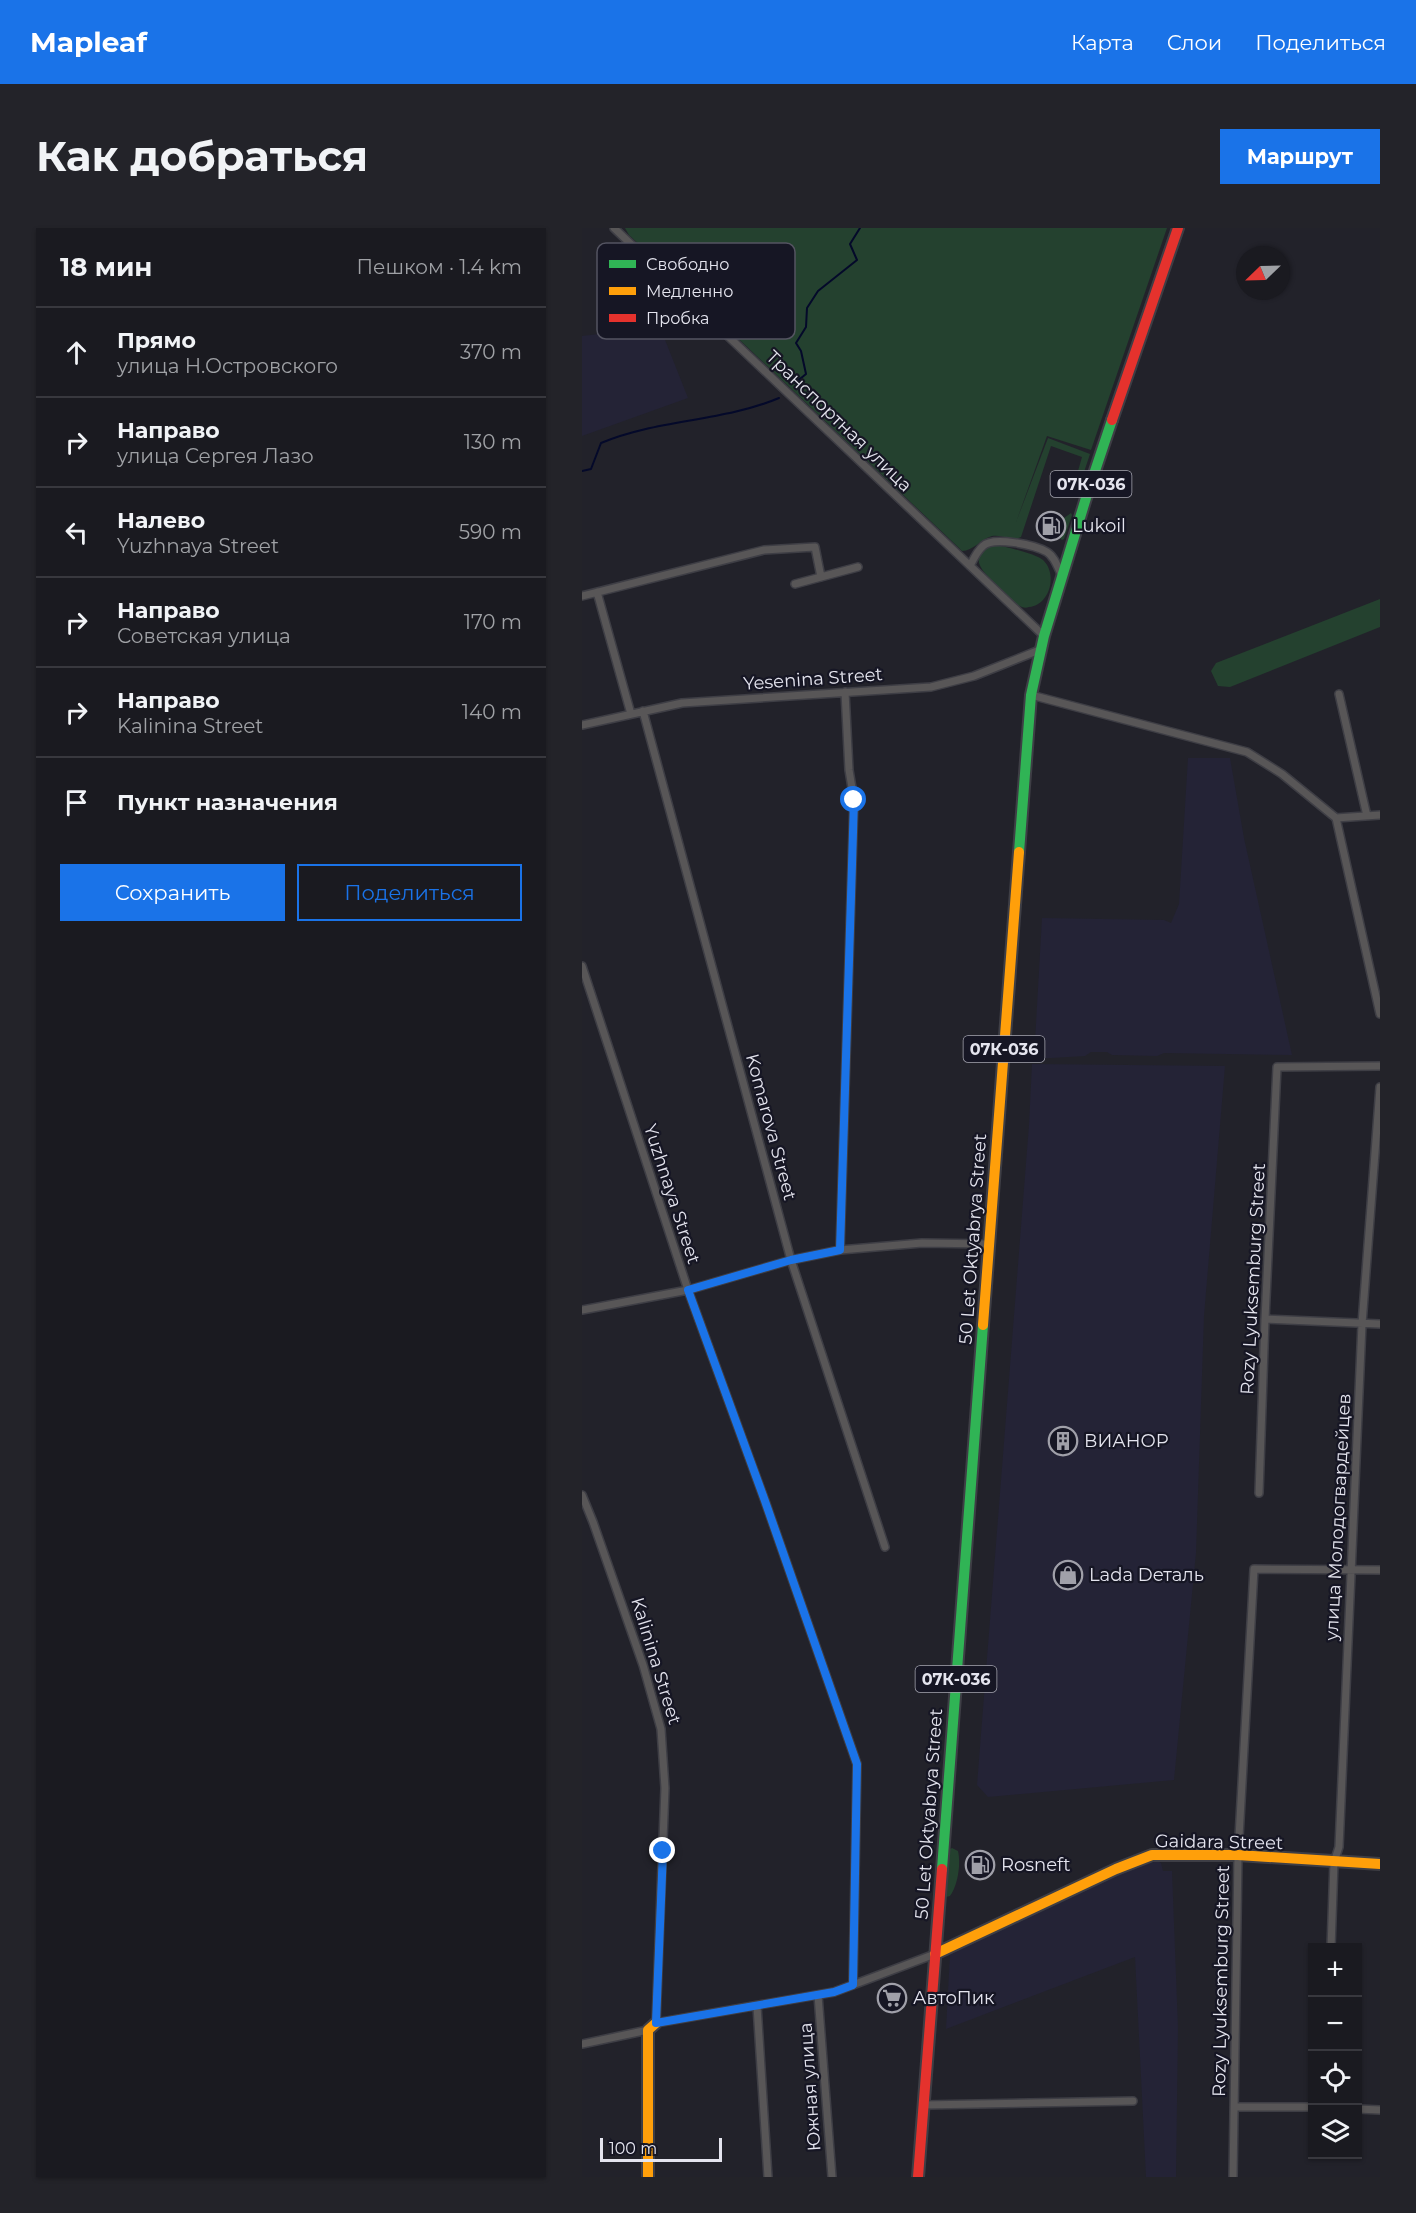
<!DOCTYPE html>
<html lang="ru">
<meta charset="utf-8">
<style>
:root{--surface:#1a1a20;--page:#232329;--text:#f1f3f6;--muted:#9fa1a5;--line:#38383e;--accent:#1a73e8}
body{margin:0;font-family:Montserrat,sans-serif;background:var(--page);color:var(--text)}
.controls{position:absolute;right:18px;bottom:18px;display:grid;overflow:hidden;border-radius:0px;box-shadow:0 2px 4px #0004}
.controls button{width:54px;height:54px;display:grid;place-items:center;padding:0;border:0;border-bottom:2px solid var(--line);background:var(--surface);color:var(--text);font:30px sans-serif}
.compass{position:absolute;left:654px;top:18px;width:54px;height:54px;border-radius:50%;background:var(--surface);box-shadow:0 2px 4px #0004;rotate:247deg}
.scale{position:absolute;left:18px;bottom:15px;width:122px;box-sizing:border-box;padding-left:6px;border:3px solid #e4e4ee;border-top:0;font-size:16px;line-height:21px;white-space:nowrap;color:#e4e4ee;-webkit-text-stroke:4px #161624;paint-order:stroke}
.stop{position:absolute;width:18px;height:18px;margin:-14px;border:4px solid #1a73e8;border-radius:50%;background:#fff}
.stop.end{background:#1a73e8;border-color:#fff;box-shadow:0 2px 6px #0008}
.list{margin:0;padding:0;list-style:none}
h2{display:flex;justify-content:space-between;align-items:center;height:78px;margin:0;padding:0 24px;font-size:26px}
h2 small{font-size:20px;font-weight:400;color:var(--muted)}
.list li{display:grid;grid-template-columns:39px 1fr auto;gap:18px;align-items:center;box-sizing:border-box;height:90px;padding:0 24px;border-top:2px solid var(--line)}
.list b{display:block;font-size:22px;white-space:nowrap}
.list p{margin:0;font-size:20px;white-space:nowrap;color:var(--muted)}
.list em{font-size:20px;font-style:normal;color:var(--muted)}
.actions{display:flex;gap:12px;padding:18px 24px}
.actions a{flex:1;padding:14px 0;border:2px solid var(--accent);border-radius:0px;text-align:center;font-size:21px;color:var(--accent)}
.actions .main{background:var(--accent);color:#fff}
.icon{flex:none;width:33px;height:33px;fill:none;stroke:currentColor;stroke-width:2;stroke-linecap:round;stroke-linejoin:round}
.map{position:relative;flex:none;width:798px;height:1949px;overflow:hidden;border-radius:0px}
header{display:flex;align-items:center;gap:36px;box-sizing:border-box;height:84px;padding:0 30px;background:var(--accent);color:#fff}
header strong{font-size:28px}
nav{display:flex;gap:33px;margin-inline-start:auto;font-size:21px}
.intro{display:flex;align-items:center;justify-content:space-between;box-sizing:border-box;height:144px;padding:0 36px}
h1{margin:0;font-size:42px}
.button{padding:15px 27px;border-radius:0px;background:var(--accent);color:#fff;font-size:21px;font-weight:700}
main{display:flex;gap:36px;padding:0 36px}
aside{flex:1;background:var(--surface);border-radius:0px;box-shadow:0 2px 4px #0004}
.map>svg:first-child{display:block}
.built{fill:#242336}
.green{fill:#24412f}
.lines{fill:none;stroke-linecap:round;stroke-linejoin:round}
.stream{stroke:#04092a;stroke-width:2}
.street-casing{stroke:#3e3e45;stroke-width:10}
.fast-casing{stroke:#3e3e45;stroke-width:14}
.slow-casing{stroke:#3e3e45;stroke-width:14}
.jam-casing{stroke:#3e3e45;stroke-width:14}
.street{stroke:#585657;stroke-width:7}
.fast{stroke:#30b455;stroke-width:10}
.slow{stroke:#ff9f0a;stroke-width:10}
.jam{stroke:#e5322d;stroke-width:10}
.route{stroke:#1a73e8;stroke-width:8}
.labels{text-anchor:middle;stroke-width:4.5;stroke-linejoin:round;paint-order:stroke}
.shield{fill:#161624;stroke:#a6a6b1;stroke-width:1.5}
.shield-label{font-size:16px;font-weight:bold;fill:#e4e4ee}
.street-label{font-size:18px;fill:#e4e4ee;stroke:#161624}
.poi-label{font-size:18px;fill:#e4e4ee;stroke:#161624;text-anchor:start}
.key{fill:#161624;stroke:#545461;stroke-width:1.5}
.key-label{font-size:16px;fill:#e4e4ee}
</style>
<header>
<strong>Mapleaf</strong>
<nav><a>Карта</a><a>Слои</a><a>Поделиться</a></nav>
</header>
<div class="intro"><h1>Как добраться</h1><a class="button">Маршрут</a></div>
<main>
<aside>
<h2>18 мин<small>Пешком · 1.4 km</small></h2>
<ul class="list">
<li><svg class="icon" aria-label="ahead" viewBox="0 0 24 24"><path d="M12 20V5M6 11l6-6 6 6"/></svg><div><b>Прямо</b><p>улица Н.Островского</p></div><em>370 m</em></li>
<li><svg class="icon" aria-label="right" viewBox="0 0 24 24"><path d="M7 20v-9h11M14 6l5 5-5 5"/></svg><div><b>Направо</b><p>улица Сергея Лазо</p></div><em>130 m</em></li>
<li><svg class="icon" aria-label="left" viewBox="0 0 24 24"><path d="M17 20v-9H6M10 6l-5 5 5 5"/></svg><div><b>Налево</b><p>Yuzhnaya Street</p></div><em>590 m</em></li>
<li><svg class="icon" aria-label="right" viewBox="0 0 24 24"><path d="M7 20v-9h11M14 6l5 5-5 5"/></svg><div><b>Направо</b><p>Советская улица</p></div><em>170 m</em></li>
<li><svg class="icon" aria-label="right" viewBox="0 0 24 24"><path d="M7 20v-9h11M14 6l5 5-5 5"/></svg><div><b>Направо</b><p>Kalinina Street</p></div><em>140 m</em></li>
<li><svg class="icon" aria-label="arrive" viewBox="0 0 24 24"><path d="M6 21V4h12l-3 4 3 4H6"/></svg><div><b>Пункт назначения</b></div></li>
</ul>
<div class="actions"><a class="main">Сохранить</a><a>Поделиться</a></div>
</aside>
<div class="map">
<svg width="798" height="1949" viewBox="0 0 798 1949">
<rect width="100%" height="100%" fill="#22222a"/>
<!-- built -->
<path class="built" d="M78 99 106 170 0 208V108Z
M606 530H648L662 610 710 827 582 825 575 828 530 827 525 824H509L503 828 452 831 460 690 582 692 589 695 597 676Z
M450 836 643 838 622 1088 614 1325 592 1552 406 1569 395 1557 447 897Z
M576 1633 579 1635 581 1643H590L596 1800 594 1949H564L553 1729 364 1801 368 1726 372 1723 437 1690 551 1639Z"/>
<!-- green -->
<path class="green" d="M43 0H585L509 222 465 208 433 297 466 210 508 226 495 265 490 264 500 229 469 218 439 309C430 314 421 306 410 308 399 311 391 323 380 323L376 319 47 7Z
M489 285 490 287 482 311 480 312 477 309 482 290Z
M413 317C422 318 454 326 461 332 476 346 468 377 447 379 444 380 441 380 438 378 431 375 424 366 418 360 403 346 381 328 413 317Z
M798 371V399L648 459 636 458 629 443 634 435Z
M370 1620 376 1623C379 1636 376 1657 368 1668L364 1669 368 1621Z"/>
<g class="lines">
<!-- stream -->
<path class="stream" d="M213 155 224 146 219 123 214 115 224 99 225 80 236 63 275 32 268 16 278 0
M0 243 9 241 19 215C76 191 140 194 197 170"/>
<!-- street casing -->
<g class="street-casing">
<path id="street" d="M32 0 462 408
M388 338C391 332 395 323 401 318 411 308 453 317 465 324 473 329 476 340 480 348
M213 356 276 339
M15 364 49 486
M0 368 182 322 233 319 239 349
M757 466 785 588
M449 467 665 524 700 546 754 590 798 786
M61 483 209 1032 303 1319
M0 497 100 475 349 459 392 448 460 421
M754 590 798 587
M0 738 106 1062 183 1273 275 1536 271 1757
M258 1022 272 572 267 542 263 464
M0 1082 106 1062 209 1032 258 1022 340 1015 407 1016
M683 1091 798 1096
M677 1265 683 1091 695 839 798 838
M0 1267 11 1294 61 1437 79 1501 83 1560 74 1795 252 1764 353 1726
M749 1720 752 1634 757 1619 780 1096 798 859
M236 1767 250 1949
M175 1778 186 1949
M0 1816 66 1802
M341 1877 551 1873
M652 1879H730
M776 1881 798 1882
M651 1949 656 1627 672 1341 798 1342"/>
</g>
<!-- fast casing -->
<g class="fast-casing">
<path id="fast" d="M437 624 449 467 462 408 504 270 530 192
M360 1641 401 1097"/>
</g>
<!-- slow casing -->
<g class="slow-casing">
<path id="slow" d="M401 1097 437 624
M353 1726 534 1641 570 1627H656L798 1636
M66 1949V1802L74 1795"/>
</g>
<!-- jam casing -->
<g class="jam-casing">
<path id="jam" d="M530 192 596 0
M336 1949 360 1641"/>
</g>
<!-- street -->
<use href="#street" class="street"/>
<!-- fast -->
<use href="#fast" class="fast"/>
<!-- slow -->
<use href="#slow" class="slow"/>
<!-- jam -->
<use href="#jam" class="jam"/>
</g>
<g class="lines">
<!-- route -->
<path class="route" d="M81 1623 74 1795 252 1764 271 1757 275 1536 183 1273 106 1062 209 1032 258 1022 272 572"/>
</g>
<!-- icons -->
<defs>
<g id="fuel-ring" transform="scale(1.5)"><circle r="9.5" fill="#161624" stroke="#a0a0a9" stroke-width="1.5"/><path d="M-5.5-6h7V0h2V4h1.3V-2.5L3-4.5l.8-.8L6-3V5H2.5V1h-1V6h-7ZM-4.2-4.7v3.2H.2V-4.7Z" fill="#a0a0a9"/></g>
<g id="building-ring" transform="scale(1.5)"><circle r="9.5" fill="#161624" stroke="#a0a0a9" stroke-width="1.5"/><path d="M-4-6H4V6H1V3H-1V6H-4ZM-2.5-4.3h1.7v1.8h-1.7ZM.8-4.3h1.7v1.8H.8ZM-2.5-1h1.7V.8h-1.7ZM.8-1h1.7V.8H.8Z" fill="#a0a0a9"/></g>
<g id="shop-ring" transform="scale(1.5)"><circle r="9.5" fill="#161624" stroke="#a0a0a9" stroke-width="1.5"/><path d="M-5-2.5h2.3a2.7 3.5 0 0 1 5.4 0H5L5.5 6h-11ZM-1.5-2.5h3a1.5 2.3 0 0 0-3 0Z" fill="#a0a0a9"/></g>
<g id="supermarket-ring" transform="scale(1.5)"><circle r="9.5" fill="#161624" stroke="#a0a0a9" stroke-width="1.5"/><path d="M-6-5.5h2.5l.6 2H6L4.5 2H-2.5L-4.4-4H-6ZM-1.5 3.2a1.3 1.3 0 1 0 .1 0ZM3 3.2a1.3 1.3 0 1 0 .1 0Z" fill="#a0a0a9"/></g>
</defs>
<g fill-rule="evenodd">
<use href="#fuel-ring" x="469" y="298"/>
<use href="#building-ring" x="481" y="1213"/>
<use href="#shop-ring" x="486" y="1347"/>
<use href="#fuel-ring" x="398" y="1637"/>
<use href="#supermarket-ring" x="310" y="1770"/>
</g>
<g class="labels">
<!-- shield labels -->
<g class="shield">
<rect x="468.5" y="243" width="81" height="26" rx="4.5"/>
<rect x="381.5" y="808" width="81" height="26" rx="4.5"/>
<rect x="333.5" y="1438" width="81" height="26" rx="4.5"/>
</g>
<g class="shield-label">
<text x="509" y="262">07К-036</text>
<text x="422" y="827">07К-036</text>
<text x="374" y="1457">07К-036</text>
</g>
<!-- street labels -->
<g class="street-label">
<text transform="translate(257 193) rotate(44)" y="6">Транспортная улица</text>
<text transform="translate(231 451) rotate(-4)" y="6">Yesenina Street</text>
<text transform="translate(189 899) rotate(75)" y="6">Komarova Street</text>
<text transform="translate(90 966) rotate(72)" y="6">Yuzhnaya Street</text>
<text transform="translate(391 1011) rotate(-86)" y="6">50 Let Oktyabrya Street</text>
<text transform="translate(671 1051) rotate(-87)" y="6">Rozy Lyuksemburg Street</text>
<text transform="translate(756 1289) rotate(-87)" y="6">улица Молодогвардейцев</text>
<text transform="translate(74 1433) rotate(73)" y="6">Kalinina Street</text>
<text transform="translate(347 1586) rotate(-86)" y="6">50 Let Oktyabrya Street</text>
<text transform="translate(637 1614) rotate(1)" y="6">Gaidara Street</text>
<text transform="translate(639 1753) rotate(-89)" y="6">Rozy Lyuksemburg Street</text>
<text transform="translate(228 1859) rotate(-94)" y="6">Южная улица</text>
</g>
<!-- poi labels -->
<g class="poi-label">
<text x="490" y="304">Lukoil</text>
<text x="502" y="1219">ВИАНОР</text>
<text x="507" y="1353">Lada Dеталь</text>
<text x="419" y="1643">Rosneft</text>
<text x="331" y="1776">АвтоПик</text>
</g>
</g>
<!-- legend -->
<rect x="15" y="15" width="198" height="96" rx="9" class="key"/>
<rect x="27" y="32" width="27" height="8" fill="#30b455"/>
<rect x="27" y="59" width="27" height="8" fill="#ff9f0a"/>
<rect x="27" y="86" width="27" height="8" fill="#e5322d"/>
<g class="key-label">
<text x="64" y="42">Свободно</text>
<text x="64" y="69">Медленно</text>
<text x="64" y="96">Пробка</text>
</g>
</svg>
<div class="controls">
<button>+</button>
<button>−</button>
<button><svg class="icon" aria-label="locate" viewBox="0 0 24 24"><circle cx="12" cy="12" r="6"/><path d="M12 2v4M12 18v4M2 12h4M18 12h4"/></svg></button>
<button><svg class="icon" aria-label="layers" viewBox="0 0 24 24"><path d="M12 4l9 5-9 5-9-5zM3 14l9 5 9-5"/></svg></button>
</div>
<svg class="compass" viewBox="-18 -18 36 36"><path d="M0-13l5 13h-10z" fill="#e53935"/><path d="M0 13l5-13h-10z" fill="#9fa1a5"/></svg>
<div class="scale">100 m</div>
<div class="stop" style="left:272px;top:572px"></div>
<div class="stop end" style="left:81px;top:1623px"></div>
</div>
</main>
